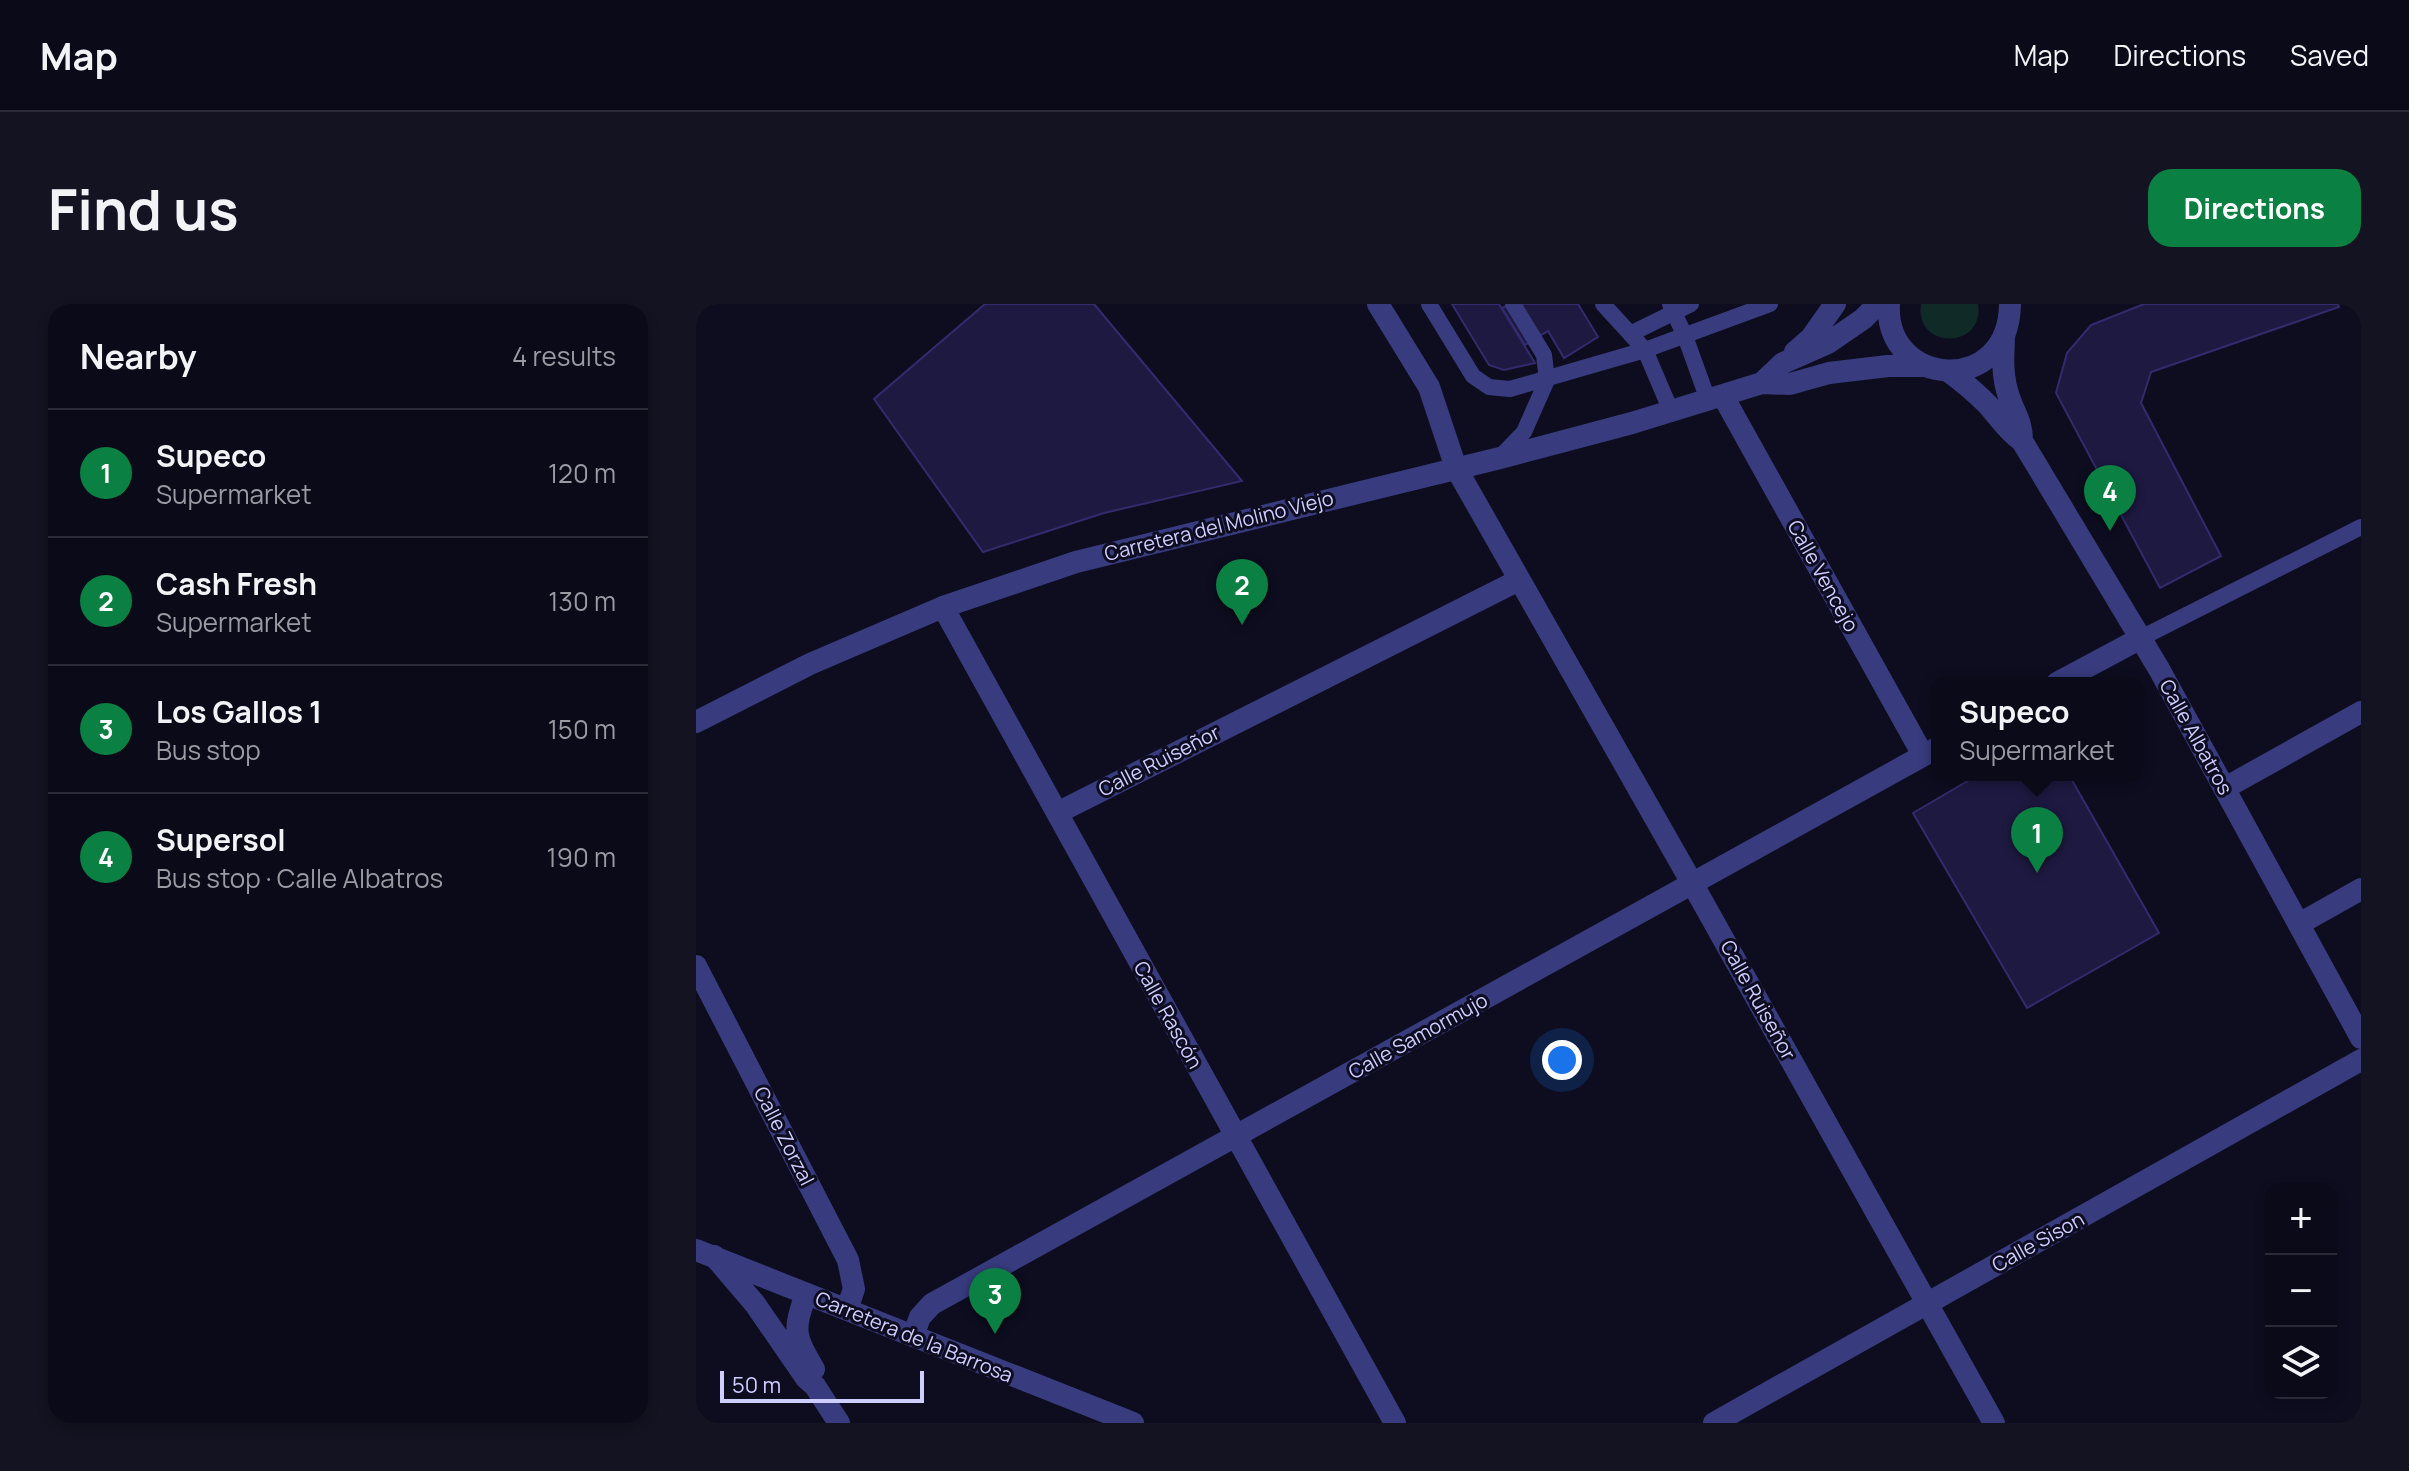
<!DOCTYPE html>
<meta charset="utf-8">
<style>
:root{--surface:#0a0a18;--page:#131321;--text:#f1f3f6;--muted:#999aa2;--line:#2a2b37;--accent:#0b8043}
body{margin:0;font-family:Manrope,sans-serif;background:var(--page);color:var(--text)}
.controls{position:absolute;right:24px;bottom:24px;display:grid;overflow:hidden;border-radius:16px;box-shadow:0 4px 12px #0003}
.controls button{width:72px;height:72px;display:grid;place-items:center;padding:0;border:0;border-bottom:2px solid var(--line);background:var(--surface);color:var(--text);font:40px sans-serif}
.scale{position:absolute;left:24px;bottom:20px;width:204px;box-sizing:border-box;padding-left:8px;border:4px solid #cecdff;border-top:0;font-size:22px;line-height:28px;white-space:nowrap;color:#cecdff;-webkit-text-stroke:6px #0e0d20;paint-order:stroke}
.you{position:absolute;left:866px;top:756px;width:28px;height:28px;margin:-20px;border:6px solid #fff;border-radius:50%;background:#1a73e8;box-shadow:0 0 0 12px #1a73e833}
.badge{display:grid;place-items:center;width:52px;height:52px;border-radius:50%;background:var(--accent);color:#fff;font-size:26px;font-weight:700}
.pin{position:absolute;translate:-50% -66px;filter:drop-shadow(0 2px 4px #0008)}
.pin::after{content:'';position:absolute;top:42px;width:28px;height:24px;background:inherit;clip-path:polygon(0 0,100% 0,50% 100%)}
.popup{position:absolute;left:1235px;top:373px;width:212px;height:104px;box-sizing:border-box;display:grid;place-content:center;border-radius:16px;background:var(--surface);filter:drop-shadow(0 2px 6px #0005);font-size:26px;white-space:nowrap;color:var(--muted)}
.popup b{font-size:30px;color:var(--text)}
.popup::after{content:'';position:absolute;left:50%;top:100%;margin-left:-16px;border:16px solid transparent;border-top-color:var(--surface)}
.list{margin:0;padding:0;list-style:none}
h2{display:flex;justify-content:space-between;align-items:center;height:104px;margin:0;padding:0 32px;font-size:34px}
h2 small{font-size:26px;font-weight:400;color:var(--muted)}
.list li{display:grid;grid-template-columns:52px 1fr auto;gap:24px;align-items:center;box-sizing:border-box;height:128px;padding:0 32px;border-top:2px solid var(--line)}
.list b{display:block;font-size:30px;white-space:nowrap}
.list p{margin:0;font-size:26px;white-space:nowrap;color:var(--muted)}
.list em{font-size:26px;font-style:normal;color:var(--muted)}
.icon{flex:none;width:44px;height:44px;fill:none;stroke:currentColor;stroke-width:2;stroke-linecap:round;stroke-linejoin:round}
.map{position:relative;flex:none;width:1665px;height:1119px;overflow:hidden;border-radius:24px}
header{display:flex;align-items:center;gap:48px;box-sizing:border-box;height:112px;padding:0 40px;background:var(--surface);border-bottom:2px solid var(--line)}
header strong{font-size:38px}
nav{display:flex;gap:44px;margin-inline-start:auto;font-size:28px}
.intro{display:flex;align-items:center;justify-content:space-between;box-sizing:border-box;height:192px;padding:0 48px}
h1{margin:0;font-size:56px}
.button{padding:20px 36px;border-radius:24px;background:var(--accent);color:#fff;font-size:28px;font-weight:700}
main{display:flex;gap:48px;padding:0 48px}
aside{flex:1;background:var(--surface);border-radius:24px;box-shadow:0 4px 12px #0003}
.map>svg:first-child{display:block}
.green{fill:#102a27}
.building{fill:#1e1941;stroke:#322b6d;stroke-width:2}
.lines{fill:none;stroke-linecap:round;stroke-linejoin:round}
.service{stroke:#383c7f;stroke-width:16}
.minor{stroke:#383c7f;stroke-width:22}
.tertiary{stroke:#383c7f;stroke-width:22}
.labels{text-anchor:middle;stroke-width:6;stroke-linejoin:round;paint-order:stroke}
.street-label{font-size:20px;fill:#cecdff;stroke:#0e0d20}
</style>
<header>
<strong>Map</strong>
<nav><a>Map</a><a>Directions</a><a>Saved</a></nav>
</header>
<div class="intro"><h1>Find us</h1><a class="button">Directions</a></div>
<main>
<aside>
<h2>Nearby<small>4 results</small></h2>
<ul class="list">
<li><span class="badge">1</span><div><b>Supeco</b><p>Supermarket</p></div><em>120 m</em></li>
<li><span class="badge">2</span><div><b>Cash Fresh</b><p>Supermarket</p></div><em>130 m</em></li>
<li><span class="badge">3</span><div><b>Los Gallos 1</b><p>Bus stop</p></div><em>150 m</em></li>
<li><span class="badge">4</span><div><b>Supersol</b><p>Bus stop · Calle Albatros</p></div><em>190 m</em></li>
</ul>
</aside>
<div class="map">
<svg width="1665" height="1119" viewBox="0 0 1665 1119">
<rect width="100%" height="100%" fill="#0e0d20"/>
<!-- green -->
<path class="green" d="M1225 0H1282C1289 46 1218 46 1225 0Z"/>
<!-- building -->
<path class="building" d="M289 0H398L546 177 408 209 287 248 178 95Z
M756 0H803L839 59 808 66 793 61Z
M814 0H882L902 33 868 54 852 27 829 41 806 4Z
M1448 0H1642L1643 3 1455 68 1445 99 1525 252 1464 284 1360 89 1371 49 1395 21Z
M1282 471H1373L1463 629 1331 704 1217 509Z"/>
<g class="lines">
<!-- service -->
<path class="service" d="M733 0 777 72 793 83 814 85 949 46 1074 0
M907 0 949 46 975 107
M974 0 989 32 1012 96
M934 30 995 0
M805 152 828 128 851 76 848 51 817 0
M1445 334 1665 223"/>
<!-- minor -->
<path class="minor" d="M682 0 733 83 760 164 996 579 1298 1119
M1027 92 1227 451
M247 303 699 1119
M1361 379 1445 334
M1529 484 1665 408
M361 509 823 276
M1603 620 1665 585
M0 662 152 956 158 985 151 1005
M18 952 59 1000 110 1074 119 1082 143 1119
M110 990C97 1027 98 1031 118 1065
M217 1032 224 1013 236 1000 1241 444
M1018 1119 1665 756"/>
<!-- tertiary -->
<path class="tertiary" d="M1193 0C1188 83 1313 94 1314 0
M1308 34C1307 55 1306 73 1313 93 1319 111 1326 117 1326 137
M1099 48 1115 34 1139 0
M1252 67C1266 77 1279 88 1291 100 1303 113 1311 127 1326 137L1463 365 1665 734
M1066 79 1087 59 1132 39 1167 15 1182 0
M0 418 114 360 247 303 380 258 804 154 936 119 1066 79 1094 80 1133 69 1192 62H1229
M0 946 437 1119"/>
</g>
<g class="labels">
<!-- street labels -->
<g class="street-label">
<text transform="translate(523 222) rotate(-14)" y="7">Carretera del Molino Viejo</text>
<text transform="translate(1127 272) rotate(61)" y="7">Calle Vencejo</text>
<text transform="translate(1500 433) rotate(61)" y="7">Calle Albatros</text>
<text transform="translate(463 457) rotate(-27)" y="7">Calle Ruiseñor</text>
<text transform="translate(1062 696) rotate(61)" y="7">Calle Ruiseñor</text>
<text transform="translate(472 711) rotate(61)" y="7">Calle Rascón</text>
<text transform="translate(722 732) rotate(-29)" y="7">Calle Samormujo</text>
<text transform="translate(88 832) rotate(63)" y="7">Calle Zorzal</text>
<text transform="translate(1342 938) rotate(-29)" y="7">Calle Sison</text>
<text transform="translate(218 1033) rotate(22)" y="7">Carretera de la Barrosa</text>
</g>
</g>
</svg>
<div class="controls">
<button>+</button>
<button>−</button>
<button><svg class="icon" aria-label="layers" viewBox="0 0 24 24"><path d="M12 4l9 5-9 5-9-5zM3 14l9 5 9-5"/></svg></button>
</div>
<div class="scale">50 m</div>
<div class="you"></div>
<div class="pin badge" style="left:1341px;top:569px">1</div>
<div class="popup"><b>Supeco</b>Supermarket</div>
<div class="pin badge" style="left:546px;top:321px">2</div>
<div class="pin badge" style="left:299px;top:1030px">3</div>
<div class="pin badge" style="left:1414px;top:227px">4</div>
</div>
</main>
